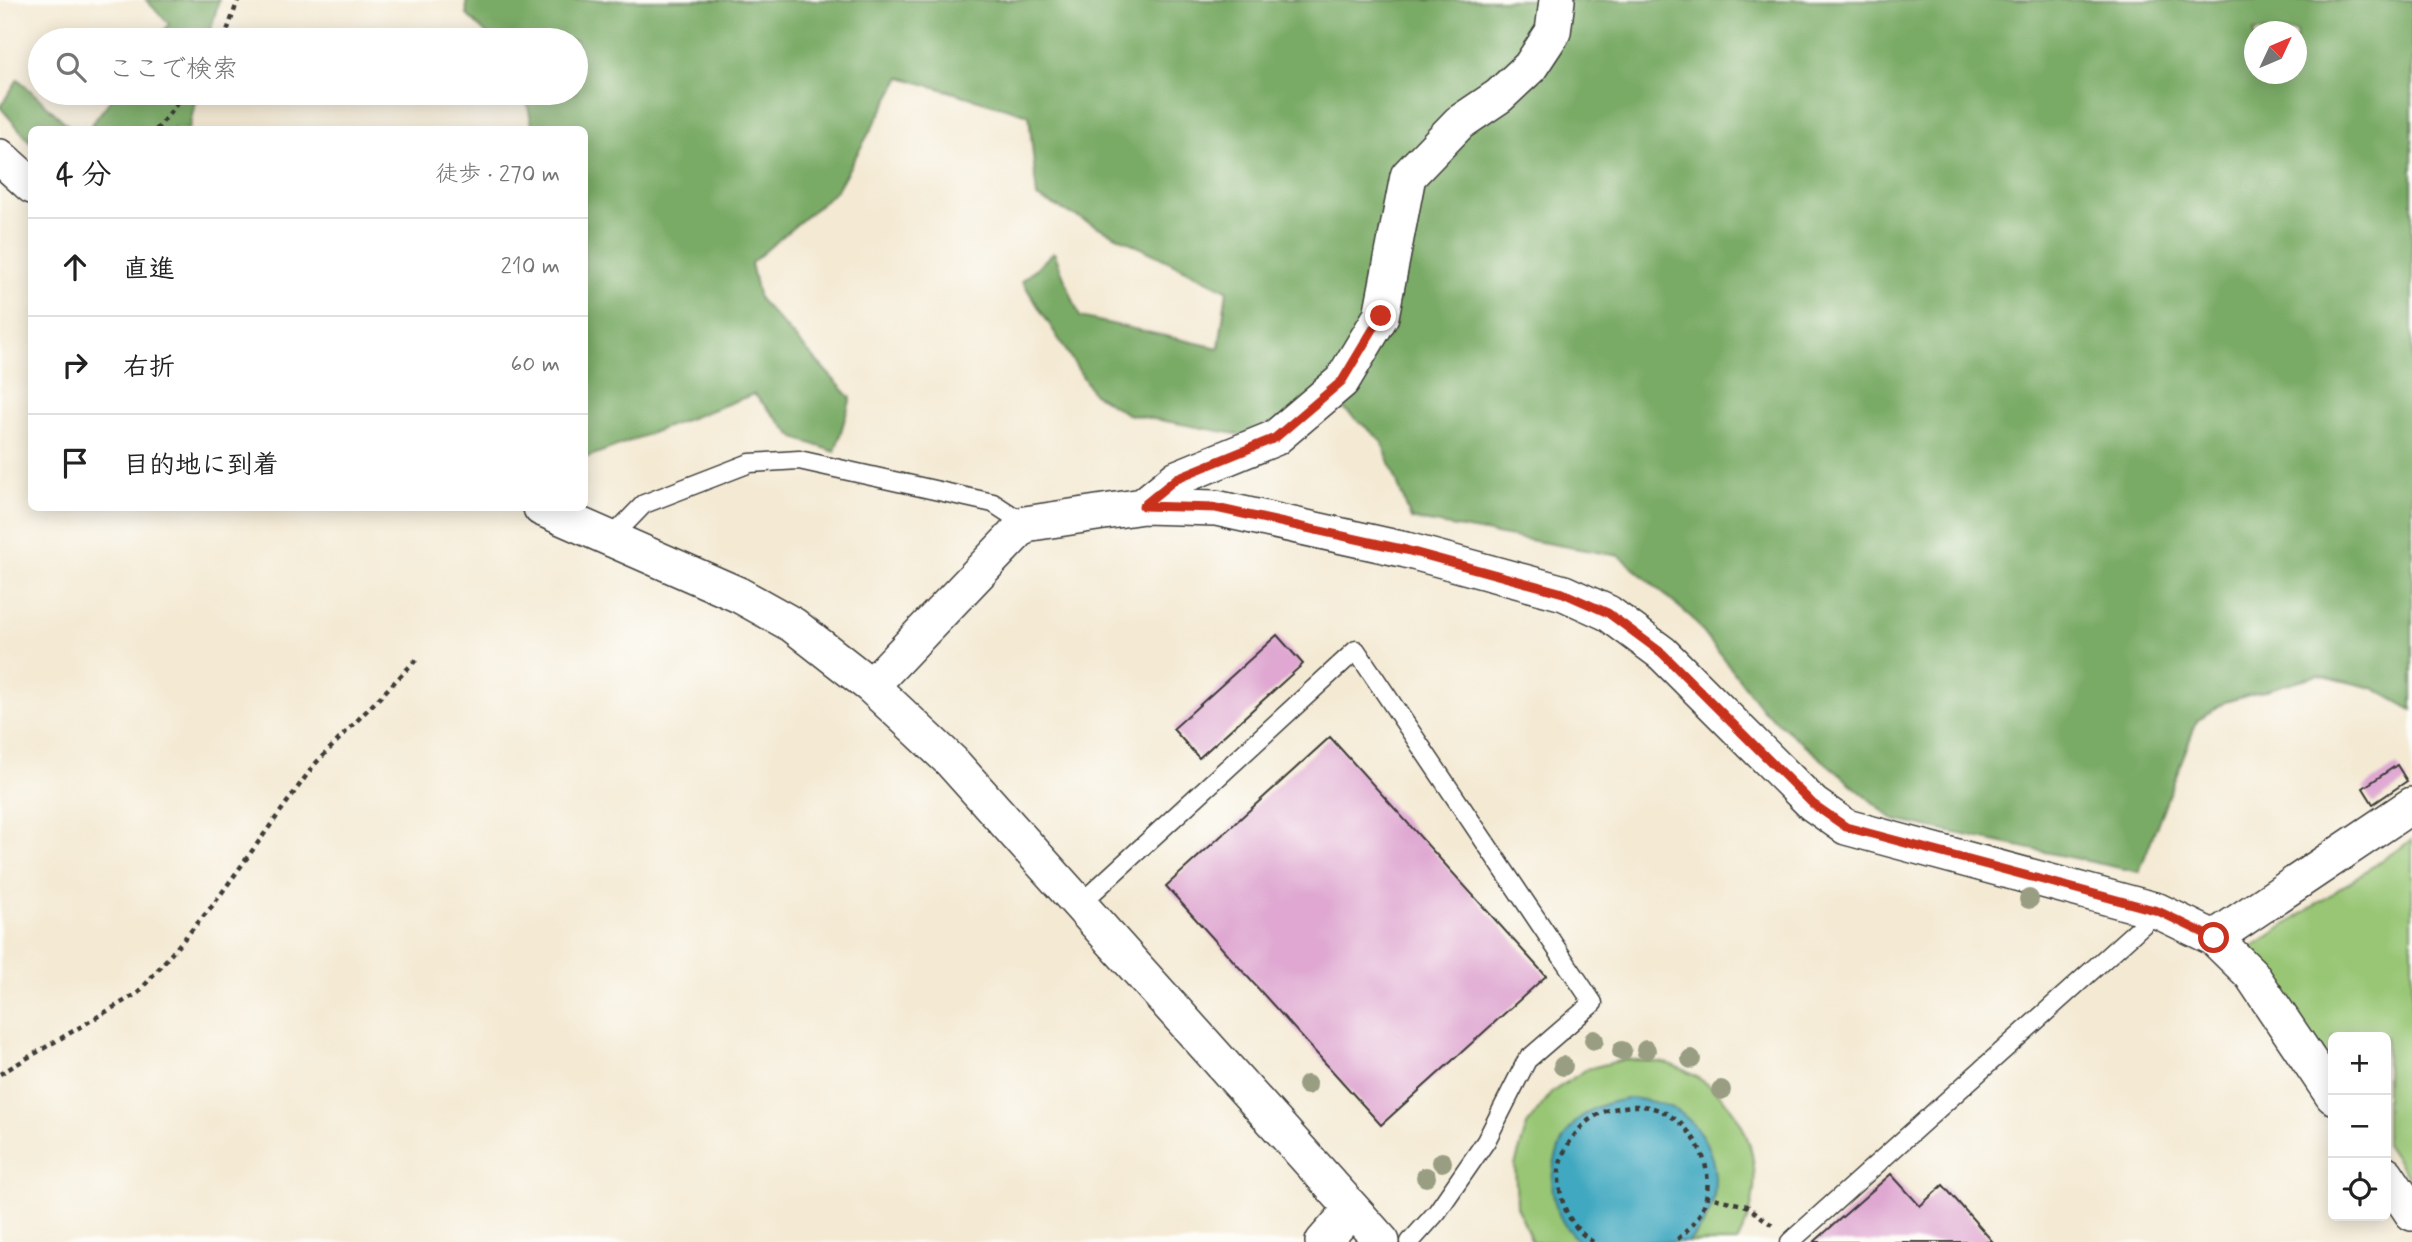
<!DOCTYPE html>
<html lang="ja">
<meta charset="utf-8">
<style>
:root{--surface:#fff;--page:#f6f6f6;--text:#222;--muted:#767676;--line:#e0e0e0}
body{margin:0;font-family:Mynerve,"Klee One",sans-serif;background:var(--page);color:var(--text)}
.controls{position:absolute;right:21px;bottom:21px;display:grid;overflow:hidden;border-radius:10px;box-shadow:0 4px 18px #0003}
.controls button{width:63px;height:63px;display:grid;place-items:center;padding:0;border:0;border-bottom:2px solid var(--line);background:var(--surface);color:var(--text);font:35px sans-serif}
.compass{position:absolute;left:2244px;top:21px;width:63px;height:63px;border-radius:50%;background:var(--surface);box-shadow:0 4px 18px #0003;rotate:46deg}
.stop{position:absolute;width:21px;height:21px;margin:-16px;border:5px solid #c8321e;border-radius:50%;background:#fff}
.stop.end{background:#c8321e;border-color:#fff;box-shadow:0 2px 7px #0008}
.list{margin:0;padding:0;list-style:none}
h2{display:flex;justify-content:space-between;align-items:center;height:91px;margin:0;padding:0 28px;font-size:30px}
h2 small{font-size:23px;font-weight:400;color:var(--muted)}
.list li{display:grid;grid-template-columns:46px 1fr auto;gap:21px;align-items:center;box-sizing:border-box;height:98px;padding:0 28px;border-top:2px solid var(--line)}
.list b{display:block;font-size:26px;white-space:nowrap}
.list em{font-size:23px;font-style:normal;color:var(--muted)}
.icon{flex:none;width:38px;height:38px;fill:none;stroke:currentColor;stroke-width:2;stroke-linecap:round;stroke-linejoin:round}
.map{position:relative;flex:none;width:2412px;height:1242px;overflow:hidden}
.search{position:absolute;background:var(--surface);box-shadow:0 4px 18px #0003;left:28px;top:28px;width:560px;height:77px;display:flex;align-items:center;gap:18px;box-sizing:border-box;padding:0 24px;border-radius:38px;color:var(--muted);font-size:26px}
.panel{position:absolute;background:var(--surface);box-shadow:0 4px 18px #0003;left:28px;top:126px;width:560px;height:385px;border-radius:10px}
.map>svg:first-child{display:block}
.green{fill:#98c674;stroke:#5a7148;stroke-width:2}
.forest{fill:#7aab66;stroke:#4b6441;stroke-width:2;fill-rule:evenodd}
.water{fill:#40a8c0;stroke:#2e626e;stroke-width:2}
.building{fill:#dfa7d1}
.lines{fill:none;stroke-linecap:round;stroke-linejoin:round}
.service-casing{stroke:#3c3b38;stroke-width:21}
.minor-casing{stroke:#3c3b38;stroke-width:38}
.path{stroke:#3c3b38;stroke-width:4.5;stroke-dasharray:5 5;stroke-linecap:butt}
.service{stroke:#fff;stroke-width:18}
.minor{stroke:#fff;stroke-width:35}
.tree{fill:#999e82}
.route{stroke:#c8321e;stroke-width:9}
</style>
<div class="map">
<svg width="2412" height="1242" viewBox="0 0 2412 1242">
<rect width="100%" height="100%" fill="#fdfcf7"/>
<filter id="ink" filterUnits="userSpaceOnUse"><feTurbulence type="fractalNoise" baseFrequency=".0143" numOctaves="2"/><feDisplacementMap in="SourceGraphic" scale="14" xChannelSelector="R" yChannelSelector="G"/><feConvolveMatrix kernelMatrix="1 2 1 2 8 2 1 2 1" color-interpolation-filters="sRGB"/></filter>
<filter id="wash" filterUnits="userSpaceOnUse"><feTurbulence type="fractalNoise" baseFrequency=".00686" numOctaves="4" result="noise"/><feDisplacementMap in="SourceGraphic" scale="28" xChannelSelector="R" yChannelSelector="G"/><feGaussianBlur stdDeviation="1.57" result="paint"/><feColorMatrix in="noise" values="0 0 0 0 0 0 0 0 0 0 0 0 0 0 0 0 0 1.4 0 .05"/><feComposite in="paint" operator="in"/></filter>
<g filter="url(#wash)">
<rect width="100%" height="100%" fill="#f4ead4"/>
<!-- green -->
<path class="green" d="M2412 840V1182L2386 1144V1037H2333V1069L2250 949Z
M1626 1059C1640 1061 1656 1060 1669 1064 1746 1090 1777 1173 1737 1242H1532L1517 1206 1515 1165 1527 1125 1552 1092 1587 1069Z"/>
<!-- forest -->
<path class="forest" d="M146 0H219L208 40H157L169 24Z
M466 0H2412V710L2373 688 2318 675 2225 702 2197 721 2139 872 1894 820 1763 710 1692 618 1619 556 1411 519 1381 440 1332 399 1241 435 1127 414 1093 393 1022 281 1054 252 1080 317 1219 348 1227 290 1037 197 1029 115 901 77 836 191 751 263 759 299 851 398 835 452 795 438 754 394 588 457 584 455V130L533 129 525 93H576V40H493L467 15ZM2254 32H2296V74H2254Z
M18 79 72 129 32 130 31 143 0 107Z
M116 93H197L189 129H88Z"/>
<!-- water -->
<path class="water" d="M1631 1098C1649 1101 1667 1103 1682 1114 1723 1145 1727 1209 1688 1242H1580C1541 1211 1545 1149 1581 1117 1595 1105 1613 1102 1631 1098Z"/>
<g id="blocks">
<!-- building -->
<path class="building" d="M1277 635 1303 664 1199 758 1173 729Z
M1330 737 1546 976 1381 1125 1166 886Z
M2397 765 2407 781 2373 804 2363 788Z
M1891 1174 1920 1206 1943 1185 1993 1242H1814Z"/>
</g>
</g>
<g filter="url(#ink)">
<use href="#blocks" fill-opacity="0" stroke="#3c3b38" stroke-width="2"/>
<g class="lines">
<!-- service casing -->
<g class="service-casing">
<path id="service" d="M612 537 644 504 750 463 799 460 993 503 1025 524
M1079 905 1356 650 1593 1003 1527 1060 1486 1141 1437 1212 1410 1242
M1790 1242 2158 911"/>
</g>
<!-- minor casing -->
<g class="minor-casing">
<path id="minor" d="M0 157 32 186
M1143 506 1177 478 1275 438 1342 381 1381 316 1408 176 1459 123 1499 96 1530 67 1553 32 1557 0
M541 508 739 595 793 625 871 686 951 761 1382 1242
M871 686 1025 524 1143 506 1216 508 1406 550 1564 593 1608 613 1662 653 1813 804 1846 827 2158 911 2214 938 2251 974 2333 1096
M2214 938 2412 805
M2386 1174 2412 1213
M1323 1242 1352 1209"/>
</g>
<!-- path -->
<path class="path" d="M224 40 238 0
M156 130 186 93
M0 1074 138 993 213 905 314 765 417 659
M1705 1196 1747 1206 1772 1225
M1593 1242C1571 1228 1560 1205 1559 1179 1558 1160 1566 1145 1578 1131 1586 1120 1600 1112 1613 1109 1628 1106 1642 1104 1656 1109 1695 1122 1719 1171 1702 1210 1695 1223 1685 1233 1674 1242"/>
<!-- service -->
<use href="#service" class="service"/>
<!-- minor -->
<use href="#minor" class="minor"/>
</g>
<!-- trees -->
<g class="tree">
<circle cx="2029" cy="899" r="10"/>
<circle cx="1594" cy="1040" r="10"/>
<circle cx="1646" cy="1050" r="10"/>
<circle cx="1622" cy="1051" r="10"/>
<circle cx="1691" cy="1059" r="10"/>
<circle cx="1563" cy="1066" r="10"/>
<circle cx="1307" cy="1085" r="10"/>
<circle cx="1721" cy="1090" r="10"/>
<circle cx="1442" cy="1162" r="10"/>
<circle cx="1426" cy="1177" r="10"/>
</g>
</g>
<g class="lines" filter="url(#ink)">
<!-- route -->
<path class="route" d="M1381 316 1342 381 1275 438 1177 478 1143 506 1216 508 1406 550 1563 593 1608 613 1662 653 1813 804 1846 827 2158 911 2214 938"/>
</g>
</svg>
<div class="controls">
<button>+</button>
<button>−</button>
<button><svg class="icon" aria-label="locate" viewBox="0 0 24 24"><circle cx="12" cy="12" r="6"/><path d="M12 2v4M12 18v4M2 12h4M18 12h4"/></svg></button>
</div>
<svg class="compass" viewBox="-18 -18 36 36"><path d="M0-13l5 13h-10z" fill="#e53935"/><path d="M0 13l5-13h-10z" fill="#767676"/></svg>
<div class="stop" style="left:2214px;top:938px"></div>
<div class="stop end" style="left:1381px;top:316px"></div>
<div class="search"><svg class="icon" aria-label="search" viewBox="0 0 24 24"><circle cx="10" cy="10" r="6"/><path d="M15 15l6 6"/></svg>ここで検索</div>
<section class="panel">
<h2>4 分<small>徒歩 · 270 m</small></h2>
<ul class="list">
<li><svg class="icon" aria-label="ahead" viewBox="0 0 24 24"><path d="M12 20V5M6 11l6-6 6 6"/></svg><div><b>直進</b></div><em>210 m</em></li>
<li><svg class="icon" aria-label="right" viewBox="0 0 24 24"><path d="M7 20v-9h11M14 6l5 5-5 5"/></svg><div><b>右折</b></div><em>60 m</em></li>
<li><svg class="icon" aria-label="arrive" viewBox="0 0 24 24"><path d="M6 21V4h12l-3 4 3 4H6"/></svg><div><b>目的地に到着</b></div></li>
</ul>
</section>
</div>
